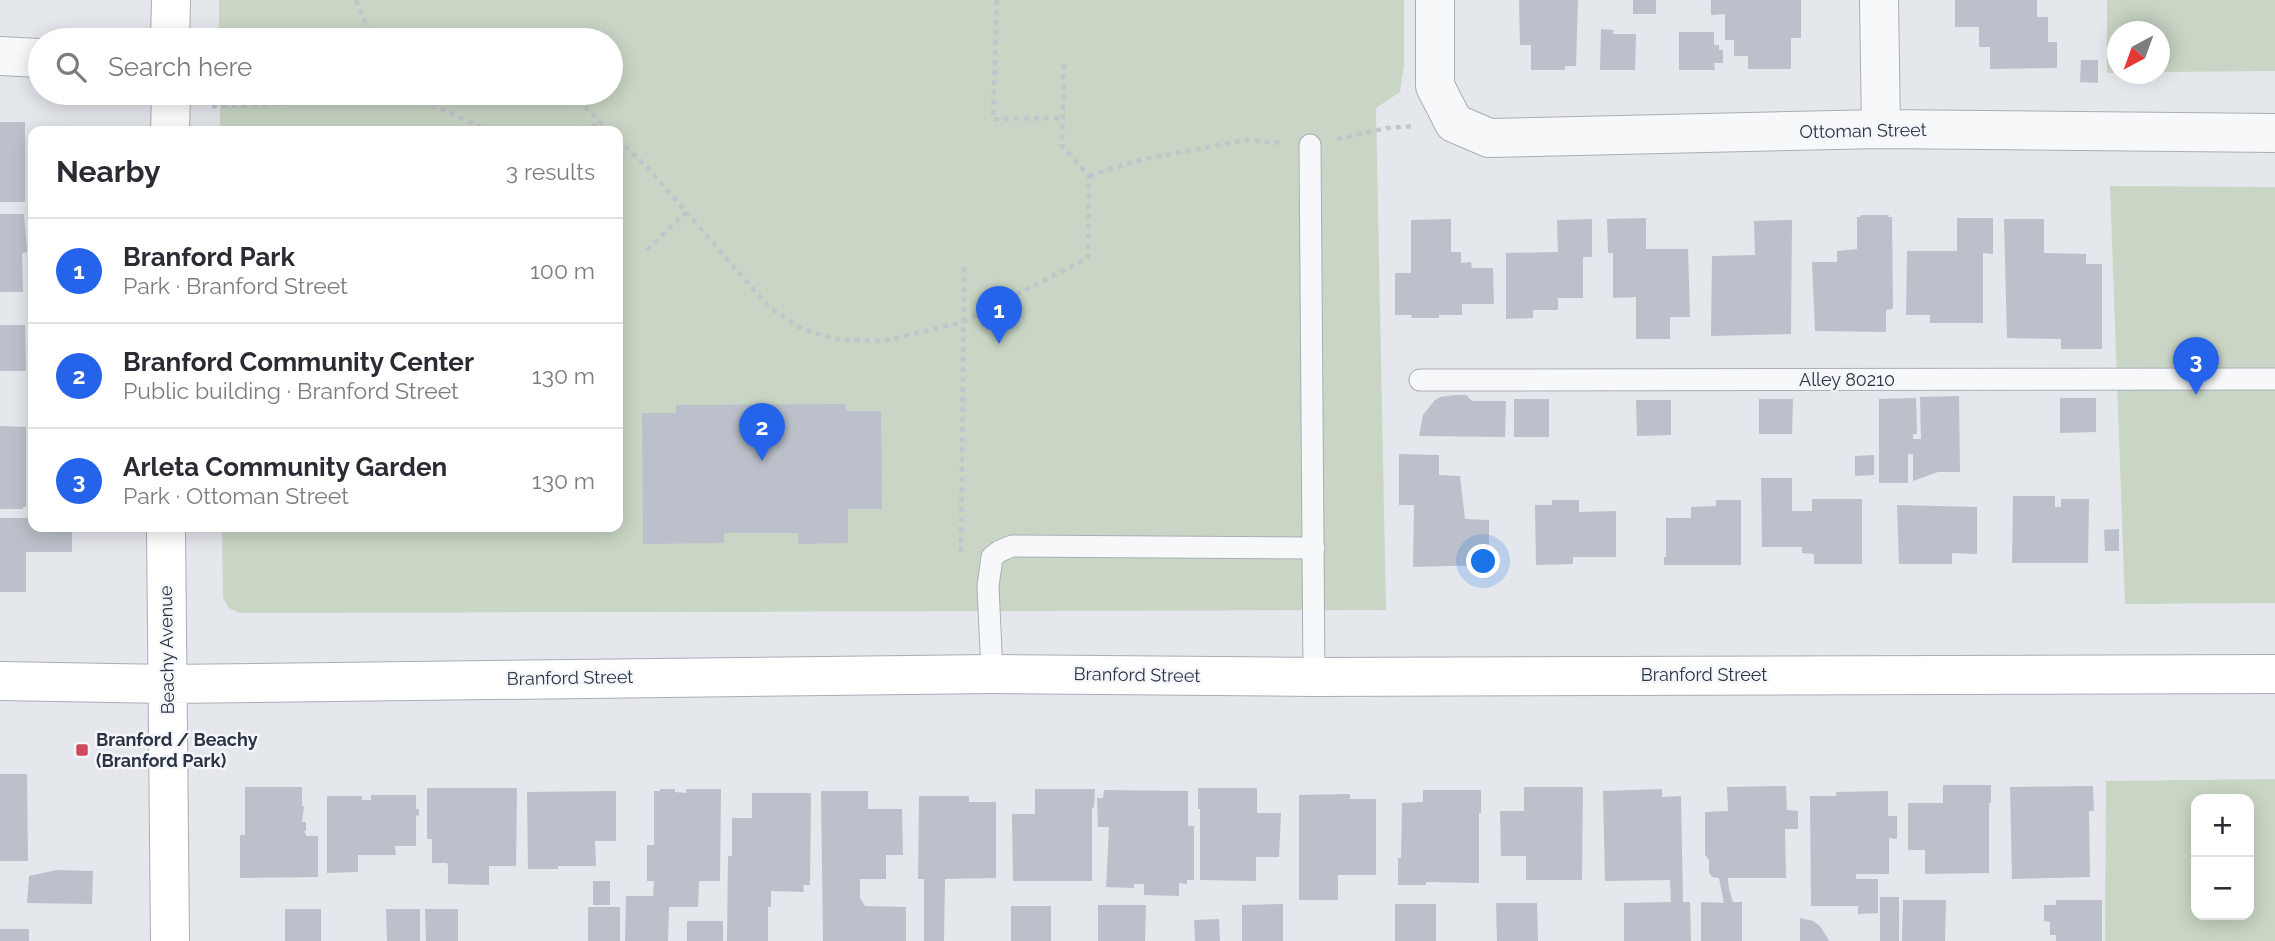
<!DOCTYPE html>
<meta charset="utf-8">
<style>
:root{--surface:#fff;--page:#f7f7f7;--text:#2b2b33;--muted:#7c7c81;--line:#e1e1e2;--accent:#2563eb}
body{margin:0;font-family:Raleway,sans-serif;background:var(--page);color:var(--text)}
.controls{position:absolute;right:21px;bottom:21px;display:grid;overflow:hidden;border-radius:14px;box-shadow:0 4px 18px #0003}
.controls button{width:63px;height:63px;display:grid;place-items:center;padding:0;border:0;border-bottom:2px solid var(--line);background:var(--surface);color:var(--text);font:35px sans-serif}
.compass{position:absolute;left:2107px;top:21px;width:63px;height:63px;border-radius:50%;background:var(--surface);box-shadow:0 4px 18px #0003;rotate:221deg}
.you{position:absolute;left:1484px;top:562px;width:24px;height:24px;margin:-18px;border:5px solid #fff;border-radius:50%;background:#1a73e8;box-shadow:0 0 0 10px #1a73e833}
.badge{display:grid;place-items:center;width:46px;height:46px;border-radius:50%;background:var(--accent);color:#fff;font-size:23px;font-weight:700}
.pin{position:absolute;translate:-50% -58px;filter:drop-shadow(0 2px 4px #0008)}
.pin::after{content:'';position:absolute;top:37px;width:24px;height:21px;background:inherit;clip-path:polygon(0 0,100% 0,50% 100%)}
.list{margin:0;padding:0;list-style:none}
h2{display:flex;justify-content:space-between;align-items:center;height:91px;margin:0;padding:0 28px;font-size:30px}
h2 small{font-size:23px;font-weight:400;color:var(--muted)}
.list li{display:grid;grid-template-columns:46px 1fr auto;gap:21px;align-items:center;box-sizing:border-box;height:105px;padding:0 28px;border-top:2px solid var(--line)}
.list b{display:block;font-size:26px;white-space:nowrap}
.list p{margin:0;font-size:23px;white-space:nowrap;color:var(--muted)}
.list em{font-size:23px;font-style:normal;color:var(--muted)}
.icon{flex:none;width:38px;height:38px;fill:none;stroke:currentColor;stroke-width:2;stroke-linecap:round;stroke-linejoin:round}
.map{position:relative;flex:none;width:2275px;height:941px;overflow:hidden}
.search{position:absolute;background:var(--surface);box-shadow:0 4px 18px #0003;left:28px;top:28px;width:595px;height:77px;display:flex;align-items:center;gap:18px;box-sizing:border-box;padding:0 24px;border-radius:38px;color:var(--muted);font-size:26px}
.panel{position:absolute;background:var(--surface);box-shadow:0 4px 18px #0003;left:28px;top:126px;width:595px;height:406px;border-radius:14px}
.map>svg:first-child{display:block}
.green{fill:#c9d6c5;fill-rule:evenodd}
.building{fill:#bbc0ca}
.lines{fill:none;stroke-linecap:round;stroke-linejoin:round}
.lane-casing{stroke:#a9aeb7;stroke-width:23}
.street-casing{stroke:#a9aeb7;stroke-width:40}
.secondary-casing{stroke:#a9aeb7;stroke-width:40}
.path{stroke:#c2c5cb;stroke-width:4.5;stroke-dasharray:5 5;stroke-linecap:butt}
.lane{stroke:#f7f8fa;stroke-width:21}
.street{stroke:#f7f8fa;stroke-width:38}
.secondary{stroke:#fff;stroke-width:38}
.poi-dot{fill:#d1495b;stroke:#f4f6f9;stroke-width:2.5}
.labels{text-anchor:middle;stroke-width:5;stroke-linejoin:round;paint-order:stroke}
.street-label{font-size:18px;fill:#2b3445;stroke:#f4f6f9}
.poi-label{font-size:18px;font-weight:bold;fill:#2b3445;stroke:#f4f6f9;text-anchor:start}
</style>
<div class="map">
<svg width="2275" height="941" viewBox="0 0 2275 941">
<rect width="100%" height="100%" fill="#e4e7ec"/>
<!-- green -->
<path class="green" d="M219 0H1404V65L1400 92 1376 108 1386 610 239 613 229 608 223 598 222 527H618V131H220V93H611V40H219Z
M2107 0H2275V71L2160 72V32H2118L2117 73H2107Z
M2110 186 2275 187V603L2125 604Z
M2275 779V941H2105L2106 781ZM2249 799V915H2196V799Z"/>
<!-- building -->
<path class="building" d="M1519 0H1578L1576 66H1565V70H1531V45H1520Z
M1633 0H1656V14H1633Z
M1711 0H1801V38H1791V69H1748V56H1734V40H1725V14L1711 15Z
M1955 0H2037V17H2048V42H2057V68L1990 69V47H1979V27H1955Z
M1601 29 1614 30 1613 34H1636L1635 70H1600Z
M1679 32H1714V45H1719V50H1723V63H1714L1715 70H1679Z
M2081 60H2098V83L2080 82Z
M0 122H25V202H0Z
M0 214H24L27 252 22 253 23 292H0Z
M1861 215H1889L1888 217H1892L1893 309 1886 310V332L1815 331 1812 262H1837V251L1857 249V217H1860Z
M1646 218V249H1688L1690 317H1670V339H1636V297L1613 298V253H1608L1607 219Z
M1957 218H1993V254L1983 253V323H1930V315H1906L1907 251H1957Z
M1451 219V252H1461V263L1471 262 1472 268H1493L1494 304H1462V315H1439V318H1411L1412 315H1395V273H1411V220Z
M1592 219V257H1583V298H1558V310H1533V318L1506 319V253L1558 252 1557 220Z
M2004 219H2044V253L2086 254V264H2102V349H2061V339L2007 338Z
M1792 220 1791 334 1711 336 1712 256 1755 255 1754 221Z
M0 325H25L26 371H0Z
M1455 395H1466L1472 401H1506L1505 437 1419 436 1423 415 1434 401 1440 397Z
M1959 396 1960 472H1938L1913 481V454H1908V483H1879V399L1916 398 1917 434H1913V439H1921L1920 397Z
M2060 398H2096V432L2060 433Z
M1514 399H1549V437H1514Z
M1759 399H1793L1792 434H1759Z
M1636 400H1671V435L1637 436Z
M846 404V411H881L882 509H848V543L798 544V533H724V543L643 544 642 413H676V405Z
M0 426 26 427V507H23V509H0Z
M1399 454 1439 455V475L1460 476 1465 519 1489 520V565L1413 567 1414 505H1399Z
M1874 455V475L1855 476V456Z
M1761 478H1792V511H1812V499H1862V564H1814V554L1802 553V547H1762Z
M2013 496H2055V507H2061V499H2089L2088 563H2012Z
M1552 500H1579V512L1616 511V557H1573V564L1536 565 1535 505H1552Z
M1716 500H1741V565H1664V557H1666V518H1691V507L1716 506Z
M1897 505 1977 507V554L1952 553V564H1899Z
M0 518H29V521H33V527H72V552H26V592H0Z
M2119 529V551H2105L2104 530Z
M0 774H27L28 861H0Z
M1943 785H1991V803H1989V873L1925 874V850H1908V803H1943Z
M1786 786 1787 810 1798 811V829H1785L1786 878H1728L1729 889 1733 902H1742V941H1701V902L1724 903 1719 878 1712 877 1709 873V860L1705 855V812L1728 811 1727 787Z
M2093 786 2094 811H2089L2090 877 2012 879 2010 787Z
M245 787H302V806H304L302 822H306V831L302 832 306 833V836H318V877L240 878V835H245Z
M1524 787H1583L1582 880H1526V856H1501L1500 811H1524Z
M427 788H517L516 866H489V885L448 884V866L447 863H432V839H427Z
M1198 788H1257V813H1281L1279 857H1256V881L1200 880V809H1198Z
M660 789H675V792L687 793 686 789H721L720 881H699L698 907H669L668 941H625L626 896H653L654 881H647V845H654V791H660Z
M1035 789H1095L1094 808 1092 807V881H1013L1012 814H1035Z
M1662 789V797L1681 796 1683 902H1690L1691 941H1624V903L1671 902 1670 880 1605 881 1603 791Z
M1104 790 1188 791V826H1194V880H1187V884L1179 883V896L1144 895V884H1134V888L1106 887 1109 827H1098L1097 798H1103Z
M1423 790H1481V813H1479V883L1426 882V885H1398V858H1401L1402 803 1423 802Z
M616 791V841H595L596 866H558V869H528L527 792Z
M821 791H868V809H902L903 855H886V879H860V898L865 906 906 907V941H823Z
M1888 791V816H1897V839L1889 838V874H1856V879H1878V913L1858 914V906H1811L1810 796H1836V792Z
M752 793H811L810 885H803L804 892 771 891V907H768V941H727L728 856H732V818H752Z
M1350 794V799H1376V875H1338V900H1299V795Z
M371 795H416V809H419V816L416 815V846H395L396 855H358V872L327 873V796H362V800H371Z
M919 796H969V802H996V878L945 879 944 941H924V879H918Z
M57 870 93 871 92 904 27 903 29 876Z
M593 881H610V905H593Z
M1880 897H1899V941H1880Z
M1903 900H1946L1945 941H1902Z
M2056 900H2102V941H2056V935H2050V922L2044 921V905H2056Z
M1496 903H1537L1538 941H1497Z
M1283 904V941H1242V905Z
M1395 904H1436V941H1395Z
M1098 905H1146L1145 941H1098Z
M1011 906H1051V941H1011Z
M588 907H620V941H588Z
M285 909H321V941H285Z
M386 909H420V941H387Z
M425 909H458V941H426Z
M1800 918 1813 921 1820 926 1829 941H1800Z
M1219 919 1220 941H1195L1194 920Z
M687 921H723V941H687Z
M0 929H29V941H0Z"/>
<g class="lines">
<!-- lane casing -->
<g class="lane-casing">
<path id="lane" d="M1310 145 1314 677
M1420 380 2275 379
M992 674 988 586 992 557 1000 551 1012 546 1314 548"/>
</g>
<!-- street casing -->
<g class="street-casing">
<path id="street" d="M1435 0V86L1454 123 1489 138 1881 129 2275 133
M1879 0 1881 129
M0 56 40 58"/>
</g>
<!-- secondary casing -->
<g class="secondary-casing">
<path id="secondary" d="M170 40 171 0
M170 131 171 93
M166 527 170 941
M0 681 168 684 992 674 1314 677 2275 674"/>
</g>
<!-- path -->
<path class="path" d="M356 0 373 40
M997 0 993 119 1062 118
M404 93 490 131
M570 93 610 131
M212 106C252 105 294 106 331 93
M573 131 602 124
M618 139 646 166 769 307 802 329 836 339 883 341 963 322 1088 258 1089 176 1062 146 1064 59
M1337 139 1387 128 1415 126
M1089 176 1135 161 1245 140 1284 143
M647 250 686 212
M961 552 964 266"/>
<!-- lane -->
<use href="#lane" class="lane"/>
<!-- street -->
<use href="#street" class="street"/>
<!-- secondary -->
<use href="#secondary" class="secondary"/>
</g>
<!-- markers -->
<rect class="poi-dot" x="75" y="743" width="14" height="14" rx="3.5"/>
<g class="labels">
<!-- street labels -->
<g class="street-label">
<text transform="translate(1863 131) rotate(-1)" y="6">Ottoman Street</text>
<text x="1847" y="386">Alley 80210</text>
<text transform="translate(167 650) rotate(-91)" y="6">Beachy Avenue</text>
<text transform="translate(1137 675) rotate(1)" y="6">Branford Street</text>
<text x="1704" y="681">Branford Street</text>
<text transform="translate(570 678) rotate(-1)" y="6">Branford Street</text>
</g>
<!-- poi labels -->
<g class="poi-label">
<text x="96" y="746">Branford / Beachy<tspan x="96" dy="21">(Branford Park)</tspan></text>
</g>
</g>
</svg>
<div class="controls">
<button>+</button>
<button>−</button>
</div>
<svg class="compass" viewBox="-18 -18 36 36"><path d="M0-13l5 13h-10z" fill="#e53935"/><path d="M0 13l5-13h-10z" fill="#7c7c81"/></svg>
<div class="you"></div>
<div class="pin badge" style="left:999px;top:344px">1</div>
<div class="pin badge" style="left:762px;top:461px">2</div>
<div class="pin badge" style="left:2196px;top:395px">3</div>
<div class="search"><svg class="icon" aria-label="search" viewBox="0 0 24 24"><circle cx="10" cy="10" r="6"/><path d="M15 15l6 6"/></svg>Search here</div>
<section class="panel">
<h2>Nearby<small>3 results</small></h2>
<ul class="list">
<li><span class="badge">1</span><div><b>Branford Park</b><p>Park · Branford Street</p></div><em>100 m</em></li>
<li><span class="badge">2</span><div><b>Branford Community Center</b><p>Public building · Branford Street</p></div><em>130 m</em></li>
<li><span class="badge">3</span><div><b>Arleta Community Garden</b><p>Park · Ottoman Street</p></div><em>130 m</em></li>
</ul>
</section>
</div>
